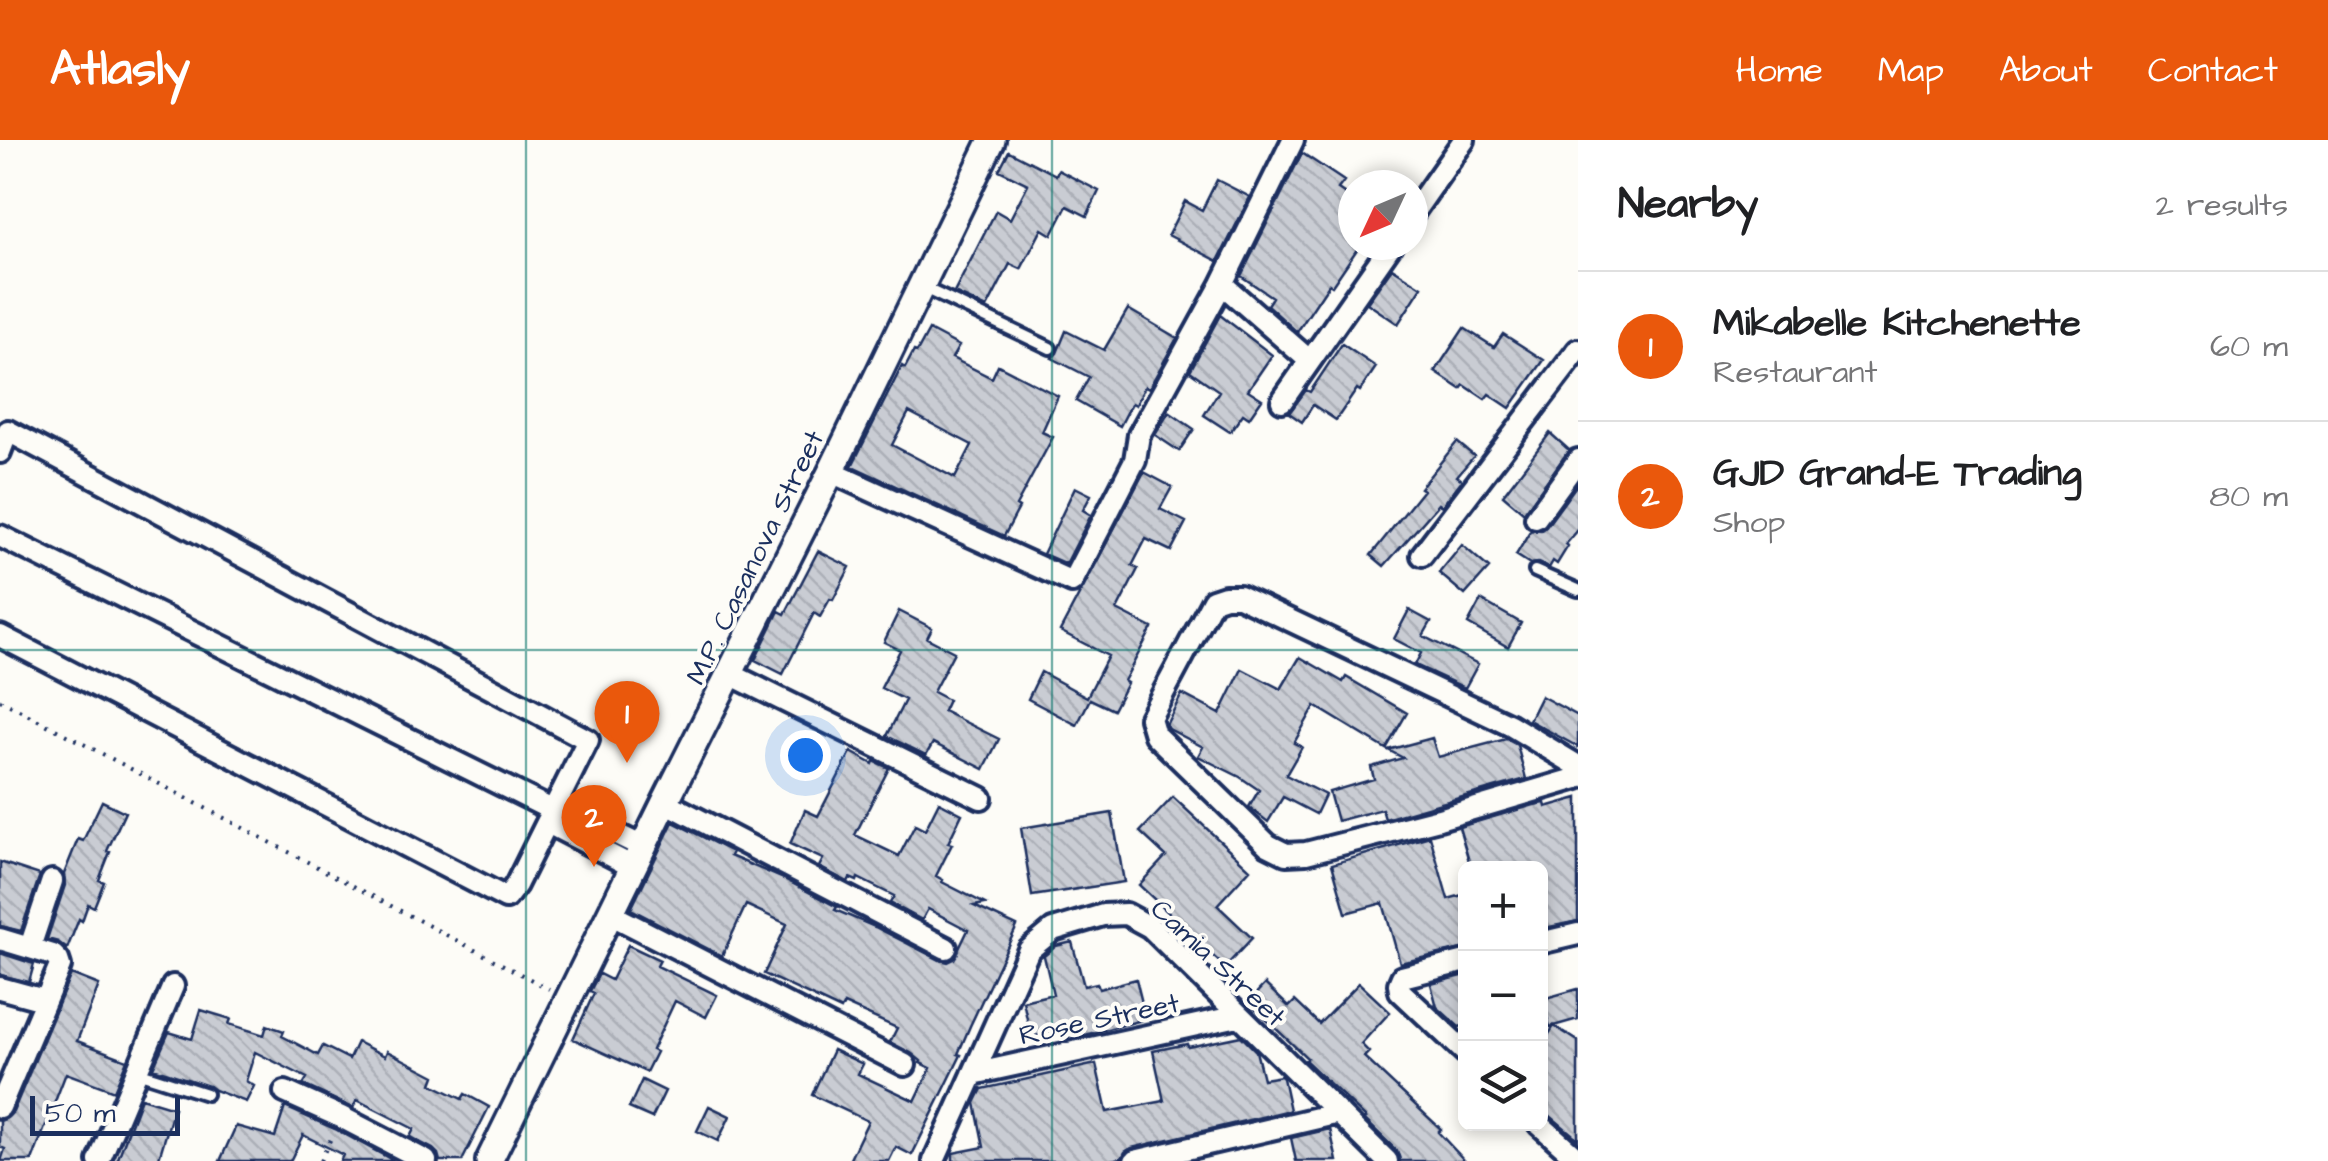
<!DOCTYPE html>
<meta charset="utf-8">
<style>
:root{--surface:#fff;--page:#f6f6f6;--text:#202124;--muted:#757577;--line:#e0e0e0;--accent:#ea580c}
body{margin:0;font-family:"Architects Daughter",sans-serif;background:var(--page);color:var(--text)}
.controls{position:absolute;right:30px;bottom:30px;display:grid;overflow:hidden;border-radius:15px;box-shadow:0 5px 15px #0003}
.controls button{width:90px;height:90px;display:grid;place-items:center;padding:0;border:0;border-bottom:2px solid var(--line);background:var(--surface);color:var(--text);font:50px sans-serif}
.compass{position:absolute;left:1338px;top:30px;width:90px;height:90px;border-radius:50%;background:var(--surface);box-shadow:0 5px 15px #0003;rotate:226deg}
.scale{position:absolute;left:30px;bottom:25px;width:150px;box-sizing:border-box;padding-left:10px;border:5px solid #1b2f5e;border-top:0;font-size:28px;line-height:35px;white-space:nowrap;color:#1b2f5e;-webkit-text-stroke:8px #fdfcf7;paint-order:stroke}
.you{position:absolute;left:805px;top:615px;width:35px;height:35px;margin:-25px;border:8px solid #fff;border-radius:50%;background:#1a73e8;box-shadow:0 0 0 15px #1a73e833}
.badge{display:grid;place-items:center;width:65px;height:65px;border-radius:50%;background:var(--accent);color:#fff;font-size:32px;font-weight:700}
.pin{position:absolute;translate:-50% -82px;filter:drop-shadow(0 2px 5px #0008)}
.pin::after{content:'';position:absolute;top:52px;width:35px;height:30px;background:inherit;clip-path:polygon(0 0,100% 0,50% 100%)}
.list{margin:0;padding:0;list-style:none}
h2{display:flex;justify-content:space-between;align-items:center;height:130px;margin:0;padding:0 40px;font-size:42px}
h2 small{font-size:32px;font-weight:400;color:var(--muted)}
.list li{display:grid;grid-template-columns:65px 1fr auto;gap:30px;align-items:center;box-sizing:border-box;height:150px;padding:0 40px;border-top:2px solid var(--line)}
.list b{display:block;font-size:38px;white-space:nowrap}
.list p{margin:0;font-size:32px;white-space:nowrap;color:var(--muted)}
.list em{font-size:32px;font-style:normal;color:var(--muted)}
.icon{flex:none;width:55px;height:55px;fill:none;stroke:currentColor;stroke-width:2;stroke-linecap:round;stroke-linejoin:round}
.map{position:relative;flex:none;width:1578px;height:1021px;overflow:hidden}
header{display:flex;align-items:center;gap:60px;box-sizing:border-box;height:140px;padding:0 50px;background:var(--accent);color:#fff}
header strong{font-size:48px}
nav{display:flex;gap:55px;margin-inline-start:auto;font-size:35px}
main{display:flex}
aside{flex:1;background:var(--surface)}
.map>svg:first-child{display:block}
.building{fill:url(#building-back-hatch);stroke:#1b2f5e;stroke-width:2.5;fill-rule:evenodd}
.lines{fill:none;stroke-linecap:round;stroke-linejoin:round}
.service-casing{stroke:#1b2f5e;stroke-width:18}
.minor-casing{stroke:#1b2f5e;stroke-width:28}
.tertiary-casing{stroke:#1b2f5e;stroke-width:32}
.path{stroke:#1b2f5e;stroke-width:4;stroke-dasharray:2.5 8;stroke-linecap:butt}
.service{stroke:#fdfcf7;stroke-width:10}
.minor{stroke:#fdfcf7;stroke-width:20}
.tertiary{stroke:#fdfcf7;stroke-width:25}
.grid{fill:none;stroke:#0f766e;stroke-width:2.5;stroke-opacity:0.55}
.labels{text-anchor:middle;stroke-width:8;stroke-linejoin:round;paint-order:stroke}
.street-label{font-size:28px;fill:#1b2f5e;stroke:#fdfcf7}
</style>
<header>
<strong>Atlasly</strong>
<nav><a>Home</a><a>Map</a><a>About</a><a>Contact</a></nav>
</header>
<main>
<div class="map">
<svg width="1578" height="1021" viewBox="0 0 1578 1021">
<defs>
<pattern id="building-back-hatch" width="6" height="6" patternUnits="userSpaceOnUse" patternTransform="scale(2.5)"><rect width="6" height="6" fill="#c9ccd3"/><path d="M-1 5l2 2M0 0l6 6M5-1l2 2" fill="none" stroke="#acb0b8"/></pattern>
</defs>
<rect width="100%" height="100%" fill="#fdfcf7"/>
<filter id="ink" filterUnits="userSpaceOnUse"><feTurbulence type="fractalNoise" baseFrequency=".01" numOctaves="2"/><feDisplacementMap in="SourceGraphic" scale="20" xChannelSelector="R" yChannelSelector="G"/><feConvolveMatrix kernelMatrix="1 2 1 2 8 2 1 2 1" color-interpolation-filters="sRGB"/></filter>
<g filter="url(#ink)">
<!-- building -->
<path class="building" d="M1009 11 1056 35 1058 30 1099 51 1087 76 1067 66 1052 95 1042 89 1021 129 1010 124 987 168 954 153 996 71 1010 79 1028 44 999 30Z
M1302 13 1344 41 1338 49 1353 59V105H1360L1332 146 1329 144 1297 192 1267 165 1272 157 1241 136Z
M1217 40 1250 57 1218 121 1168 95 1185 61 1202 70Z
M1392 128 1422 147 1398 184 1367 163Z
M1128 169 1177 198 1149 248 1145 246 1136 265 1132 263 1120 286 1076 261 1089 237 1052 218 1057 213 1066 191 1104 210Z
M1220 175 1272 215 1248 250 1262 259 1249 278 1243 274 1230 292 1204 275 1219 251 1190 231Z
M1464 188 1494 207 1503 194 1544 220 1510 268 1489 254 1485 259 1464 245 1461 249 1435 232Z
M929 190 959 206 952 218 992 238 998 225 1058 256 1042 292 1053 297 1016 366 1019 368 1004 396 852 326 902 226 905 228 914 211 917 212ZM909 272 972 305 955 338 892 305Z
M1342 204 1376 227 1360 251 1357 249 1336 280 1313 265 1302 282 1289 273 1306 250 1310 252Z
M1169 272 1194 289 1179 311 1155 295Z
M1550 293 1569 310 1524 373 1503 355Z
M1457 302 1474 316 1457 336 1462 340 1442 366 1439 364 1384 426 1371 415 1423 350 1420 348Z
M1144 332 1172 347 1160 369 1186 382 1171 411 1146 399 1132 426 1138 429 1117 470 1152 488 1124 541 1127 543 1113 570 1090 559 1077 585 1028 559 1041 532 1087 557 1108 516 1060 491Z
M1578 343V390L1566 404 1568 406 1557 424 1553 421 1549 428 1538 423 1530 424 1516 415 1531 390 1541 391 1546 387Z
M1075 347 1091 355 1083 370 1091 375 1066 424 1043 414Z
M1462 405 1489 428 1465 455 1439 433Z
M818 411 850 427 833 460 830 459 820 477 814 473 783 534 755 520 779 471 785 474Z
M1481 460 1521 483 1508 507 1468 484Z
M1409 470 1431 482 1423 496 1478 524 1465 548 1415 525 1421 513 1394 499Z
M899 471 932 488 927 498 954 512 933 552 948 560 943 571 999 599 984 629 933 603 926 615 887 596 905 560 881 548 900 510 884 502Z
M1300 517 1343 542 1346 537 1407 573 1386 609 1315 566 1294 603 1302 607 1286 635 1325 655 1316 674 1283 657 1268 682 1249 667 1259 650 1240 637 1198 616 1203 607 1169 589 1166 585 1182 554 1220 574 1242 529 1281 549Z
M1541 556 1578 576V607L1529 580Z
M1432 598 1438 617 1506 599 1517 605 1526 639 1385 679 1382 669 1337 681 1329 652 1374 639 1371 627 1403 618 1388 610Z
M851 612 873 624 874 621 889 628 855 695 899 716 915 685 925 690 939 662 962 674 948 703 952 704 936 736 943 740 942 742 985 764 974 766 1017 786 970 886 958 914 961 915 912 1015 896 1007 889 1021H849L868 981 812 955 833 910 863 924 858 934 915 961 931 928 920 923 921 921 911 913 890 902 897 888 844 864 841 870 764 834 787 784 746 765 722 816 631 769 673 682 732 712 730 716 784 739 837 767 835 770 875 787 940 820 948 822 954 819 968 790 928 769 922 780 890 763 894 756 858 738 857 741 850 738 848 742 819 727 823 719 790 704 805 670 818 676Z
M1173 657 1250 729 1217 765 1252 798 1225 827 1193 798 1189 803 1165 781 1171 775 1139 745 1166 716 1140 692Z
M1578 658V781L1540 789V728H1471L1459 687 1534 665 1545 663 1546 667Z
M102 661 125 672 107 711 110 712 99 740 104 742 94 767 88 764 82 781 79 779 67 809 58 802 47 799 65 745 64 734 78 699 83 701Z
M1112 673 1124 742 1032 756 1021 688Z
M1430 696 1448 759 1466 754V808L1400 823 1383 763 1346 773 1332 724Z
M0 722 40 735 21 791 0 786Z
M1072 802 1084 846 1097 843 1099 849 1136 839 1146 879 1069 899 1066 889 1031 897 1023 861 1053 854 1044 816 1056 806Z
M628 805 660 820 657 826 717 855 706 877 675 861 652 910 656 912 646 932 573 899 594 853 590 851 599 834 611 840Z
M0 813 34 824 29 842 0 835Z
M71 834 99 845 77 901 127 920 114 951 66 933 32 1021H1L5 1009 0 1007V981L7 978 13 972Z
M1466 835V885L1459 887 1437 867 1431 844Z
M1359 843 1390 872 1361 904 1369 912 1364 917 1441 989 1438 992 1465 1021H1400L1397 1011 1364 979 1366 978 1305 920 1307 918 1248 862 1265 844 1289 867 1295 861 1319 884Z
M1578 849V879L1550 887 1542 859Z
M201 870 231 879 229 884 264 895 267 885 284 891 282 896 318 915 323 906 349 919 357 902 385 916 387 911 435 936 432 944 462 959 465 954 489 967 462 1021H440L438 1014 433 1009 410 997 414 989 357 960 353 968 303 945 307 938 255 912 246 941 254 946 246 962 214 950 209 946 153 928 169 892 192 899Z
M1554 886 1578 901V999L1548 974 1540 970V908Z
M1241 896 1256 911 1263 939 1281 936 1283 938 1290 970 1132 1008 1125 1012 1122 1018 1105 1021H953V1013L984 1007 975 963 982 949 1096 924 1107 972 1164 961 1153 911 1187 904 1188 907Z
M642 940 665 951 652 978 629 968Z
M141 958 174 968 158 1021H117Z
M709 966 730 976 718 1001 697 991Z
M285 967 335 989 394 1021H340L343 1015 303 995 290 1021H220L236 986 275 997Z
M1330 989 1337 1021H1296L1291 998Z"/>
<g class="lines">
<!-- service casing -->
<g class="service-casing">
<path id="service" d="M920 146 1050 208
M1535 431 1578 450
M137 932 206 954"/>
</g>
<!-- minor casing -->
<g class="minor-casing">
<path id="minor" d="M1413 73 1464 0
M1222 144 1310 221
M1282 261 1391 105
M0 312 8 291 588 600 516 745 506 758 0 496
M831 332 1072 442 1135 320 1139 295 1222 144 1293 0
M1536 378 1578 320
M0 396 554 671
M1422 415 1578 210
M730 534 981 658
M1578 626 1510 585 1239 456H1225L1213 460 1150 578 1155 595 1268 705 1286 714 1306 713 1439 679 1578 638
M665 662 946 808
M557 665 643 707
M548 683 633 727
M610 774 905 925
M0 799 53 815 58 820 60 826 0 967
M1540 803 1578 794
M30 807 52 741
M1466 821 1402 837 1399 844 1400 851 1466 913
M0 848 44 860
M973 934 1238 876
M285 952 341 977 426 1021
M1539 984 1578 1019
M99 1021 173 846
M934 1021 1029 810 1053 790 1103 775 1126 774 1150 787 1387 1021
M1135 1021 1339 973"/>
</g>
<!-- tertiary casing -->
<g class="tertiary-casing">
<path id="tertiary" d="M489 1021 665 662 831 332 992 0"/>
</g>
<!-- path -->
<path class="path" d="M0 560 549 849
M320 1021 333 994"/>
<!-- service -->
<use href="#service" class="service"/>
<!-- minor -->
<use href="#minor" class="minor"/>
<!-- tertiary -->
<use href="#tertiary" class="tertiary"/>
</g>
</g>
<!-- grid -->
<path class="grid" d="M526 0V1021M1052 0V1021M0 510H1578"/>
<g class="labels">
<!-- street labels -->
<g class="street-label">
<text transform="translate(754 417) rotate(-64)" y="10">M.P. Casanova Street</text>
<text transform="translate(1219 822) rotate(43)" y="10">Camia Street</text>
<text transform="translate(1099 878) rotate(-12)" y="10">Rose Street</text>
</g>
</g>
</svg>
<div class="controls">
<button>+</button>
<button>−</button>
<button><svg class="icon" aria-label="layers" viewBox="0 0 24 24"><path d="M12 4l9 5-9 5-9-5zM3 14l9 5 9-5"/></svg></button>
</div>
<svg class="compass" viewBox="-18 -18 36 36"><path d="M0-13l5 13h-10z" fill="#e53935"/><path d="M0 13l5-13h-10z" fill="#757577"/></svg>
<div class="scale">50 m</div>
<div class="you"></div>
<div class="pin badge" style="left:627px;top:623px">1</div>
<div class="pin badge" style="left:594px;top:727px">2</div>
</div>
<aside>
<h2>Nearby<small>2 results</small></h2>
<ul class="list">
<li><span class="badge">1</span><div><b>Mikabelle Kitchenette</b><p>Restaurant</p></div><em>60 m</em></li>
<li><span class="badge">2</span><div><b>GJD Grand-E Trading</b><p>Shop</p></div><em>80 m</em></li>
</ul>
</aside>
</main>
